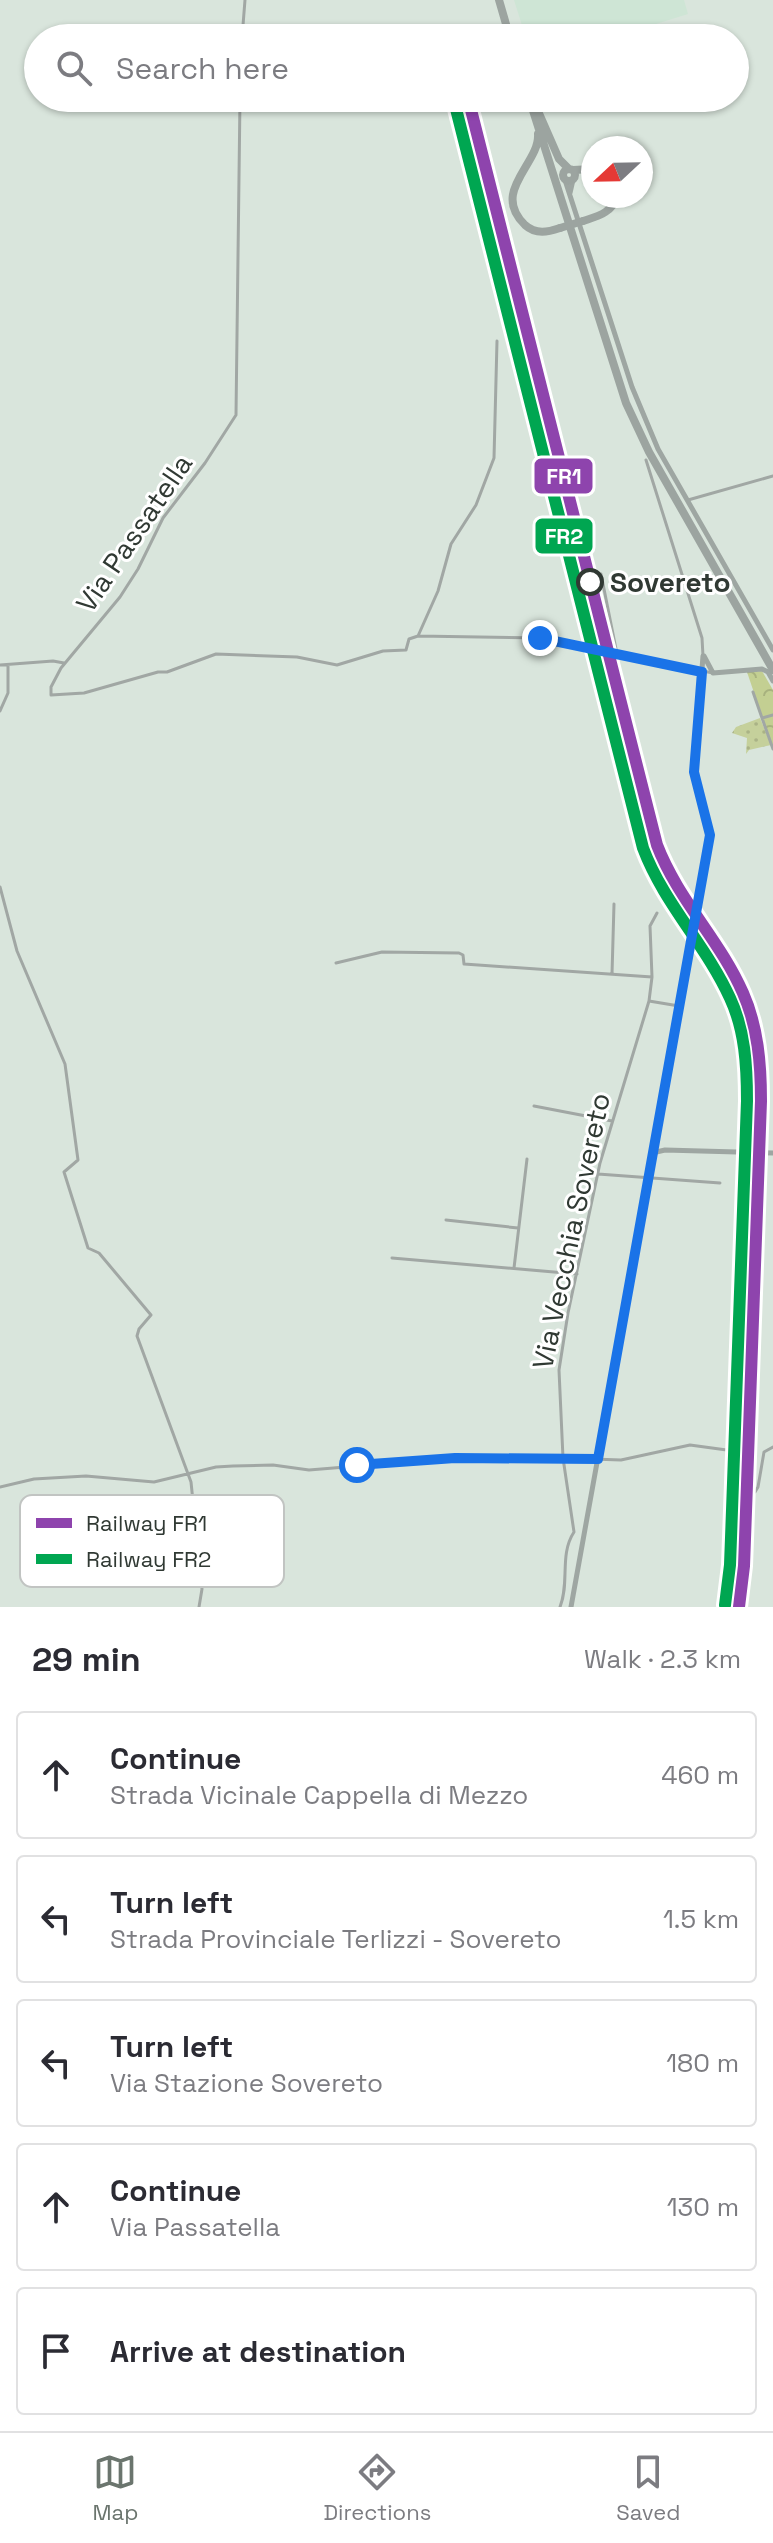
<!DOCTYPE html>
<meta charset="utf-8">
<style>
:root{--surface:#fff;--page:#f2f2f3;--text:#2b2b33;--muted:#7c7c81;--line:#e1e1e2;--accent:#6b756e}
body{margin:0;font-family:"Space Grotesk",sans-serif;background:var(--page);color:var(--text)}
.compass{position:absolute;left:581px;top:136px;width:72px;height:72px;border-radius:50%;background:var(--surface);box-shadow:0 2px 6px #0004;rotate:248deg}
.stop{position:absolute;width:24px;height:24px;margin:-18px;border:6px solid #1a73e8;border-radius:50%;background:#fff}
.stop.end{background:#1a73e8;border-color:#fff;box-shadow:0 2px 8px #0008}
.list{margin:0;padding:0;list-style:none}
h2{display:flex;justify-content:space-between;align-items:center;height:104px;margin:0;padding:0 32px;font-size:34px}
h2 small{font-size:26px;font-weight:400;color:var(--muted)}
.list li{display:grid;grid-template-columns:52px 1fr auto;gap:24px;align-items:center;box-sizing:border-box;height:128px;margin:0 16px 16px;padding:0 16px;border:2px solid var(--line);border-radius:8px}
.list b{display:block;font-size:30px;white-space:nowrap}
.list p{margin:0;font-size:26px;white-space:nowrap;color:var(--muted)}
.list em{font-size:26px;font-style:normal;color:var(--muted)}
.icon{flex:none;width:44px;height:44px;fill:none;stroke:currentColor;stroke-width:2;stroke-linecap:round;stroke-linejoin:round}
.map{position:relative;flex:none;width:773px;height:1607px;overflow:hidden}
.search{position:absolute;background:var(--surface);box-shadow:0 2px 6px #0004;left:24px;right:24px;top:24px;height:88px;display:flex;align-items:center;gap:20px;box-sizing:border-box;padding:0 28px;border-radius:44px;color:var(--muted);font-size:30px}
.sheet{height:824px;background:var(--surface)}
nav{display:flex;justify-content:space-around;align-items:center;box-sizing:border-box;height:112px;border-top:2px solid var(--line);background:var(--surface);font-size:22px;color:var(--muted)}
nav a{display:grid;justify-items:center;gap:4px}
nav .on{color:var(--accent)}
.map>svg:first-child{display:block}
.built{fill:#cee5d5}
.green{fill:url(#green-dots)}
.forest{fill:url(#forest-crowns)}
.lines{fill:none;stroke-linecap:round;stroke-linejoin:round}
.street{stroke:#a1a7a4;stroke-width:3}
.secondary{stroke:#9ea6a2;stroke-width:5}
.highway{stroke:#9ca4a0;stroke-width:8}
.highway-bridge{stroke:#9ca4a0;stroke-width:8}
.rail-1-casing{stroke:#fff;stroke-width:18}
.rail-2-casing{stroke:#fff;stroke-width:18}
.rail-1{stroke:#8e44ad;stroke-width:12}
.rail-2{stroke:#00a651;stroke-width:12}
.route{stroke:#1a73e8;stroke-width:10}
.stop-dot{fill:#fff;stroke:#303933;stroke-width:4}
.labels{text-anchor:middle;stroke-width:6;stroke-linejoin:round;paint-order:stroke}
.street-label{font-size:28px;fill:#303933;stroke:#fff}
.stop-label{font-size:28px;font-weight:bold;fill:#303933;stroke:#fff;text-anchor:start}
.key{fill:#fff;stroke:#c1c4c2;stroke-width:2}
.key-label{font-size:22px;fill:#303933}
.line-badge{stroke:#fff;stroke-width:3}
.badge-label{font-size:22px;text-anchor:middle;font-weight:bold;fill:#fff}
</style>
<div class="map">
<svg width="773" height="1607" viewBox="0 0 773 1607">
<defs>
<pattern id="green-dots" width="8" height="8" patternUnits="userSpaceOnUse" patternTransform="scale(2)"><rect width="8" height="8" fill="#c5d09b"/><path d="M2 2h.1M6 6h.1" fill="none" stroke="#aab386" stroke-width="1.8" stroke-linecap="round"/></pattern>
<pattern id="forest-crowns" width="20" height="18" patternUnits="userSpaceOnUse" patternTransform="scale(2)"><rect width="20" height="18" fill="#c3cf92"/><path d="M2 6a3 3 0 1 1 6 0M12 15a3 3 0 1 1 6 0" fill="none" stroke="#a8b27e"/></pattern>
</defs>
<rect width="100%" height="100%" fill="#d9e5dc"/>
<!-- built -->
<path class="built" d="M514 0H684L688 14 611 38H526Z
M744 1497 750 1498 747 1577 743 1607H737L741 1579Z"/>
<!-- green -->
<path class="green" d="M760 718 771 745 749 750 746 754 747 738 732 733 736 727Z"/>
<!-- forest -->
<path class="forest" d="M762 671 773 690V749L747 672Z"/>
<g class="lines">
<!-- street -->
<path class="street" d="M242 38 245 0
M240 98 236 415 205 463 163 518 138 569 120 597 61 668 51 687V695L84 693 158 672H167L216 654 297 657 337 665 383 651 406 650 409 639 418 636 540 638 617 654
M646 460 702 638 703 656
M688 500 773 476
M601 574 617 654 713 673
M418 636 438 591 451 544 476 505 494 458 497 341
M0 665 53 661 64 663
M753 692 762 718 773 715
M0 711 8 693V665
M762 718 773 749
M0 887 17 951 65 1064 78 1160 64 1172 88 1248 99 1253 151 1315 139 1329 137 1336 191 1482 202 1589 199 1607
M336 963 382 952 459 953 463 955 464 964 652 977
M612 974 614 904
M649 1001 679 1006
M534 1106 612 1121
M598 1174 720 1183
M446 1220 518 1228
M392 1258 577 1274
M514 1268 527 1159
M563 1458 621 1460 690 1445 734 1451 738 1454C741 1466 736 1482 743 1493L755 1492 758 1487 764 1452 773 1447
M0 1487 34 1479 86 1476 154 1482 216 1467 233 1466 273 1465 309 1470 455 1458 563 1460
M560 1607C570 1582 559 1555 574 1532L563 1458 559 1370 568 1313 600 1163 649 1001 652 977 650 926 657 913"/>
<!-- secondary -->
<path class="secondary" d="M564 177 632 387 658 449 773 650
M570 193 573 180
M704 656 713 673 762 669 768 672 773 681
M652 1153 665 1150 773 1153
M571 1607 710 835 694 772 703 656"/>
<!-- highway -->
<path class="highway" d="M499 0 510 38
M529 98 626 403 649 452 773 670
M538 111 559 159 569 169
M538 134C540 164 490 191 525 225 536 235 548 232 560 228
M563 175a6 6 0 1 1 12 0a6 6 0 1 1-12 0Z
M573 170 593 169
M583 221C598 216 612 213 617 196"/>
<!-- highway-bridge -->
<path class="highway-bridge" d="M560 228 583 221"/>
<!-- rail-1 casing -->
<g class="rail-1-casing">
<path id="rail-1" d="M468 98 657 845C678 900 720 940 743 993 758 1027 761 1064 761 1101L744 1566 739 1607"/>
</g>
<!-- rail-2 casing -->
<g class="rail-2-casing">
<path id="rail-2" d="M454 101 643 848C664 904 706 945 730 998 745 1030 747 1066 747 1101L730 1565 725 1605"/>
</g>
<!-- rail-1 -->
<use href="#rail-1" class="rail-1"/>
<!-- rail-2 -->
<use href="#rail-2" class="rail-2"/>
</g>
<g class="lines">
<!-- route -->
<path class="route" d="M357 1465 455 1458 598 1459 710 835 694 772 702 672 540 638"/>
</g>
<!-- markers -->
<circle class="stop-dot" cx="590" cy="582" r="12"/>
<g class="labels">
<!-- street labels -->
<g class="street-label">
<text transform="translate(134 533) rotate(-56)" y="10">Via Passatella</text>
<text transform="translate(571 1231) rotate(-78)" y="10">Via Vecchia Sovereto</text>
</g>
<!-- stop labels -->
<g class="stop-label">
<text x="610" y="592">Sovereto</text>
</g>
</g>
<!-- legend -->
<rect x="20" y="1495" width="264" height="92" rx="12" class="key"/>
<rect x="36" y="1518" width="36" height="10" fill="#8e44ad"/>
<rect x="36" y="1554" width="36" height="10" fill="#00a651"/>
<g class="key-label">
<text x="86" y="1531">Railway FR1</text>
<text x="86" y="1567">Railway FR2</text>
</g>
<g class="line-badge">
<rect x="533" y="457" width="61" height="38" rx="8" fill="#8e44ad"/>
<rect x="534" y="517" width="60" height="38" rx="8" fill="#00a651"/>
</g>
<g class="badge-label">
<text x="564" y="484">FR1</text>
<text x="564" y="544">FR2</text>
</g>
</svg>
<svg class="compass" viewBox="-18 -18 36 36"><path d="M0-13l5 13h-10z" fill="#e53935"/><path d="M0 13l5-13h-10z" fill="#7c7c81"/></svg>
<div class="stop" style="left:357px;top:1465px"></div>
<div class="stop end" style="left:540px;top:638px"></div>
<div class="search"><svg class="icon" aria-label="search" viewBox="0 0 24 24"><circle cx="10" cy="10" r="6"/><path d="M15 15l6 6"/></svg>Search here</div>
</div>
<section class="sheet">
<h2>29 min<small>Walk · 2.3 km</small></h2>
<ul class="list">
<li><svg class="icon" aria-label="ahead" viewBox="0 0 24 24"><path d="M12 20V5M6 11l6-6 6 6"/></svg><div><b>Continue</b><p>Strada Vicinale Cappella di Mezzo</p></div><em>460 m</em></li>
<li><svg class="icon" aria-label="left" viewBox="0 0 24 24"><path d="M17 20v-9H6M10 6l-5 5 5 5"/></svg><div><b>Turn left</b><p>Strada Provinciale Terlizzi - Sovereto</p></div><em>1.5 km</em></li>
<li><svg class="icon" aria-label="left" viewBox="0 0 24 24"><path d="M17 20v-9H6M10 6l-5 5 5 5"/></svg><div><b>Turn left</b><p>Via Stazione Sovereto</p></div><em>180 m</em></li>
<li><svg class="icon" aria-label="ahead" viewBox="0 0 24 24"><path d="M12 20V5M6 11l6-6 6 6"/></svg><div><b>Continue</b><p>Via Passatella</p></div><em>130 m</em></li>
<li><svg class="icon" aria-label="arrive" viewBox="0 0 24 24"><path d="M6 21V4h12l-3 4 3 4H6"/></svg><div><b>Arrive at destination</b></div></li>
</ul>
</section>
<nav>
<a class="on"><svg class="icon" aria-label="map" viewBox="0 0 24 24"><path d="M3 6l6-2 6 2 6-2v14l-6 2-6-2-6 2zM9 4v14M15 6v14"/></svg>Map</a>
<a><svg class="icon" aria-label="directions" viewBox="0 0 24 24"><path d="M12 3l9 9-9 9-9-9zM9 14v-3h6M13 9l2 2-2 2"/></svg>Directions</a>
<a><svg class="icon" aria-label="saved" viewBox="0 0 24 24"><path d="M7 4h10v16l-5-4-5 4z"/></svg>Saved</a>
</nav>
